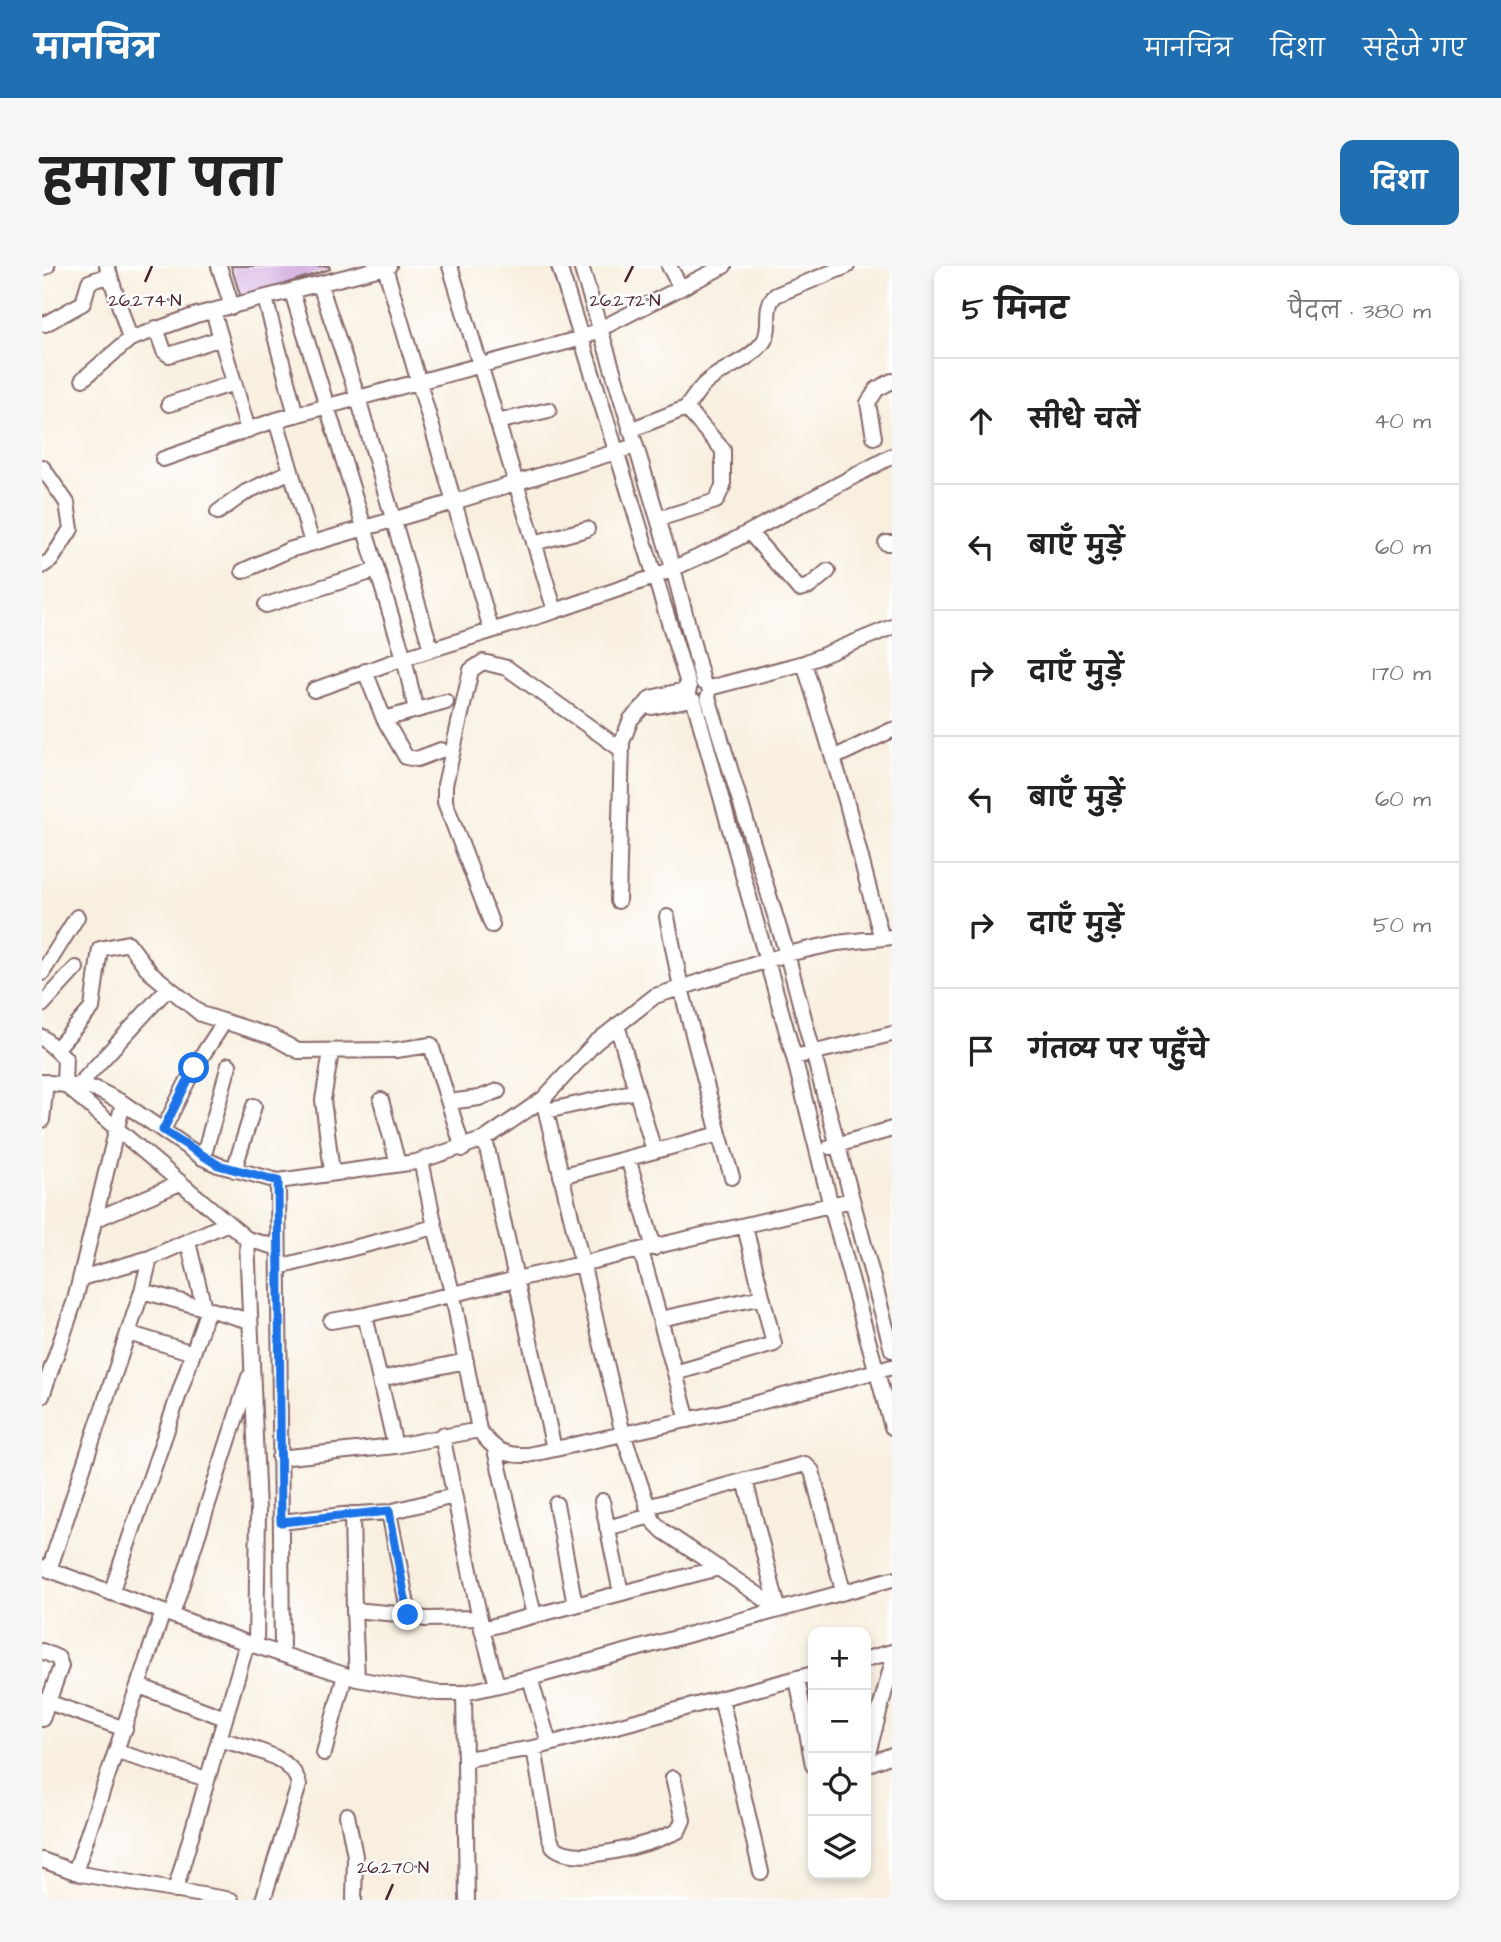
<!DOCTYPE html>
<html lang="hi">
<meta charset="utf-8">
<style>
:root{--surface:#fff;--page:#f6f6f6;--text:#222;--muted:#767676;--line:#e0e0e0;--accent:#1f6fb2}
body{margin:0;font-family:"Architects Daughter","Playpen Sans Deva",sans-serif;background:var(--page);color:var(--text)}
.controls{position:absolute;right:21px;bottom:21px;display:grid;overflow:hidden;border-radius:14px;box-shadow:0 4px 10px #0003}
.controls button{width:63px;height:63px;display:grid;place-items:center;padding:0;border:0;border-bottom:2px solid var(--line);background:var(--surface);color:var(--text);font:35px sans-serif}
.stop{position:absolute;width:21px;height:21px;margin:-16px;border:5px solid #1a73e8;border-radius:50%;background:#fff}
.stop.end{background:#1a73e8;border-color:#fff;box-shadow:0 2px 7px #0008}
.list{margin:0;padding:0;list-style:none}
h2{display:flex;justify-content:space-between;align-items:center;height:91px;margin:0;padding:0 28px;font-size:30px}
h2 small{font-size:23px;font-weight:400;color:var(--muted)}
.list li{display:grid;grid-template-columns:46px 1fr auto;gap:21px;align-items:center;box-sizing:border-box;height:126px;padding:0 28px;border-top:2px solid var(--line)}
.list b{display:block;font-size:26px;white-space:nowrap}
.list em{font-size:23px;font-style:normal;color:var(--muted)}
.icon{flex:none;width:38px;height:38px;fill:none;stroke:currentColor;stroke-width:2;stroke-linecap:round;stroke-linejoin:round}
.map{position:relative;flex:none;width:850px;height:1634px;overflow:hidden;border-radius:14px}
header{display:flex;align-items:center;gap:42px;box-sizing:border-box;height:98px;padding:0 35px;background:var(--accent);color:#fff}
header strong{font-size:33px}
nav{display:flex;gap:38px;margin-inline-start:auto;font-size:24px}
.intro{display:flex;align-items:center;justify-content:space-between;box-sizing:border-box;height:168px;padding:0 42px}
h1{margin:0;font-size:49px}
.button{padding:18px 32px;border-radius:14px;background:var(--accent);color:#fff;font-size:24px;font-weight:700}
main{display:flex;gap:42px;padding:0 42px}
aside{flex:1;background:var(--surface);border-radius:14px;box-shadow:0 4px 10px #0003}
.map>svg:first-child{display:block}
.building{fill:#cfa7dd}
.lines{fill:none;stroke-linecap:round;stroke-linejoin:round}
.minor-casing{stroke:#87686a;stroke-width:18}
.minor{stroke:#fff;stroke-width:14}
.route{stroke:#1a73e8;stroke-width:9}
.ticks{fill:none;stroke:#4a1f2b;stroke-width:2.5}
.ticks-label{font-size:18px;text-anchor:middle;fill:#4a1f2b;stroke:#fff;stroke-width:5;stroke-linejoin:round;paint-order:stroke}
</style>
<header>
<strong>मानचित्र</strong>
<nav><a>मानचित्र</a><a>दिशा</a><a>सहेजे गए</a></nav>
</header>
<div class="intro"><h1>हमारा पता</h1><a class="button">दिशा</a></div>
<main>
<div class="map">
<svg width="850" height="1634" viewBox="0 0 850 1634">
<rect width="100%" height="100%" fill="#fff"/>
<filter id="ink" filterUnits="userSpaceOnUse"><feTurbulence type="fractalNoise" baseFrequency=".0143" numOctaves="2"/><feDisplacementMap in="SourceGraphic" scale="14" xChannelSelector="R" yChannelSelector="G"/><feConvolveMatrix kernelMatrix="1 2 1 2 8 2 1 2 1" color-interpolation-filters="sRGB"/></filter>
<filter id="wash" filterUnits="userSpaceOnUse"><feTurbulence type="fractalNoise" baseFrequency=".00686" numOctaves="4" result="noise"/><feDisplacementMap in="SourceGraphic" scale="28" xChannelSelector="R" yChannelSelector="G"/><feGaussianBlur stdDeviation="1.57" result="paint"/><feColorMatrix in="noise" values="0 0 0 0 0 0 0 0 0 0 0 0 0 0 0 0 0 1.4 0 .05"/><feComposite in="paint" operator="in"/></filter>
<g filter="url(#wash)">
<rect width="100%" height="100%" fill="#f8efdf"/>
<g id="blocks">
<!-- building -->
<path class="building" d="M189 0H287L288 3 199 32Z"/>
</g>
</g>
<g filter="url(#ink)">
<use href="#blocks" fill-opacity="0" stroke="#87686a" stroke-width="2"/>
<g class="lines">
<!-- minor casing -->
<g class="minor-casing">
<path id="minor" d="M65 0 88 73 154 49 347 0
M177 0 190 41
M408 0 513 345 612 311 679 281 850 190
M517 0 647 421
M539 0 631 302 661 416
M627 0 639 22
M0 2 5 0
M278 19 316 132 389 383
M250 26 362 392 513 345
M223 32 254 149
M171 45 206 164
M3 58 41 37 47 16 68 9
M114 62 122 85 127 89 179 72
M41 113 88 73
M127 138 192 117
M644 142C651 133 656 123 665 116 683 100 707 96 722 75 731 60 720 41 734 29L805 0
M234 154 270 277
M455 156 507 144
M588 164 644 142 681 184V220L674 235 616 253
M832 171 826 137 835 123 850 115
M121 193 234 154 540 72 682 0
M0 201 25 237 29 263 9 294 0 300
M176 246 204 226 247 206
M708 267 757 323 768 320 786 305
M492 277 545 263
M844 277H850
M201 305 247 284 412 236 343 1
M224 339 335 304
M449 363 412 236 593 180
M762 397 804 534 839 670
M323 405 342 453 364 491 375 493 399 484
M667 422 762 397 850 361
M647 423 609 432 604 438 610 441 649 433
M272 424 362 392 374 444
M666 431 745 688 850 1084
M652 435 752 791 789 940 850 1161
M342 453 404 436
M791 492 850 464
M576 635 580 476 589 453 604 438
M450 659 403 536V519L429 404 441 396 465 402 580 484
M0 707 35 651
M0 739 34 702
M575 759 612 885
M0 771 23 792 22 818 205 973 234 981
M15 782 50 742 58 683 86 677 108 706 159 748 231 771 256 785 354 784 389 779 421 883
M289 786 281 834 290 906
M752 791 850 768
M0 816 54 823 81 837 161 892 176 899 236 915 374 896 443 873 501 833 553 777 613 730 745 688 795 677 850 671
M36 820 126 722
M501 833 581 1168 611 1255 621 1265 736 1342
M339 834 356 898
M407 836 437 832 456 825
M504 845 594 825
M0 854 4 816
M121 864 152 802 181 758
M677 868 690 911
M443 873 512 1183
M788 881 850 863
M161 892 187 799
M586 892 612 982
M192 904 212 840
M519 910 677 868 639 722 625 651
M236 915 240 1387
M52 954 138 917
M393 961 411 1030 437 1164
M205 973 216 1246 214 1379
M146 976 162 1042
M599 985 646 1154
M237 1001 393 961 379 894
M39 1012 108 992 186 957
M100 1025 108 992
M166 1043 208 1055
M618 1053 720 1031
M289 1055 323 1049
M86 1067 151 1087
M633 1107 732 1078 703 961
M338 1113 424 1095
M0 1130 33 1034 81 837
M400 1169 440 1363
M353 1180 437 1164C451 1184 462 1190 486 1189L681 1146 850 1101
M453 1184 492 1349
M237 1192 353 1180 323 1049 809 934
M703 1214 736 1342
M560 1235 579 1327
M514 1238 533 1339
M605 1241 763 1198 770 1205 801 1325
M347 1246 412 1230
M239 1256 301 1249 347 1246 367 1349 312 1344 310 1248
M565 1262 609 1250
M0 1301 205 1377 315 1413 395 1427H422L488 1412 850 1313
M7 1304 100 1025 166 1043 69 1327
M312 1344 315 1413
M130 1349 207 1111
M367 1349 383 1353 437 1352
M0 1385 16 1392 19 1400 0 1453
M824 1393 850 1386
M488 1412 507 1477
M755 1412 771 1499
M455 1419 440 1363 677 1302
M97 1420 183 1452
M422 1427 425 1634
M679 1432 719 1606
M0 1434 83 1463
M177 1473C202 1481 251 1488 257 1519L221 1634
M492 1482 507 1570 511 1580C534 1602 610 1577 636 1565L641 1554 631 1512
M75 1486 165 1513
M282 1487 303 1409
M424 1493 492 1482 771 1408
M824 1495 850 1398
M824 1499 850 1489
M305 1549 313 1590 312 1634
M0 1594 39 1608 189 1634
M33 1606 121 1346
M133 1625 205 1377"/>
</g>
<!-- minor -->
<use href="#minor" class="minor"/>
</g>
</g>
<g class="lines" filter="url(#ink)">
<!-- route -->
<path class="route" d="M152 802 121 864 176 899 236 915 239 1256 347 1245 366 1349"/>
</g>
<!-- ticks -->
<path class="ticks" d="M103 16 110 0M583 16 591 0M344 1634 351 1618"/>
<g class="ticks-label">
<text x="103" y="40">26.274°N</text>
<text x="583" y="40">26.272°N</text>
<text x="351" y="1607">26.270°N</text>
</g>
</svg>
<div class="controls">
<button>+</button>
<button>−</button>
<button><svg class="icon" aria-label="locate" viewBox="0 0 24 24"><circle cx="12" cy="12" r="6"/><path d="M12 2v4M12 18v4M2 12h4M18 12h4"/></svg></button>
<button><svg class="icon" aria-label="layers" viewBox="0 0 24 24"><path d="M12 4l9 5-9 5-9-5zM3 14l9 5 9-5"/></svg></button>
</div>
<div class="stop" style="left:152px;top:802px"></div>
<div class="stop end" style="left:366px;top:1349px"></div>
</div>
<aside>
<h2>5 मिनट<small>पैदल · 380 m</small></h2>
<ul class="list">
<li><svg class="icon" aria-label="ahead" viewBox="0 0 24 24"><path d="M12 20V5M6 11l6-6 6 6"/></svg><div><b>सीधे चलें</b></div><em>40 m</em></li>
<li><svg class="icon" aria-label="left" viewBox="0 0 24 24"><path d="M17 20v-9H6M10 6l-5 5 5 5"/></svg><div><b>बाएँ मुड़ें</b></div><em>60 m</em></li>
<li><svg class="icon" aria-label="right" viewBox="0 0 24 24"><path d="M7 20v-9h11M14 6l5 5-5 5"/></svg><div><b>दाएँ मुड़ें</b></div><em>170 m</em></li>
<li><svg class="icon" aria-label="left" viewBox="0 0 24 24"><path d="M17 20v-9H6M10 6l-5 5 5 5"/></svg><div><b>बाएँ मुड़ें</b></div><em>60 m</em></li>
<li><svg class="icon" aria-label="right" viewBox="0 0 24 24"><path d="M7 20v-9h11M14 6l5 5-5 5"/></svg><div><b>दाएँ मुड़ें</b></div><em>50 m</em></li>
<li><svg class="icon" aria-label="arrive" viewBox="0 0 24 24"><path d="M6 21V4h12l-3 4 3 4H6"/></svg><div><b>गंतव्य पर पहुँचे</b></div></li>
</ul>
</aside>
</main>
